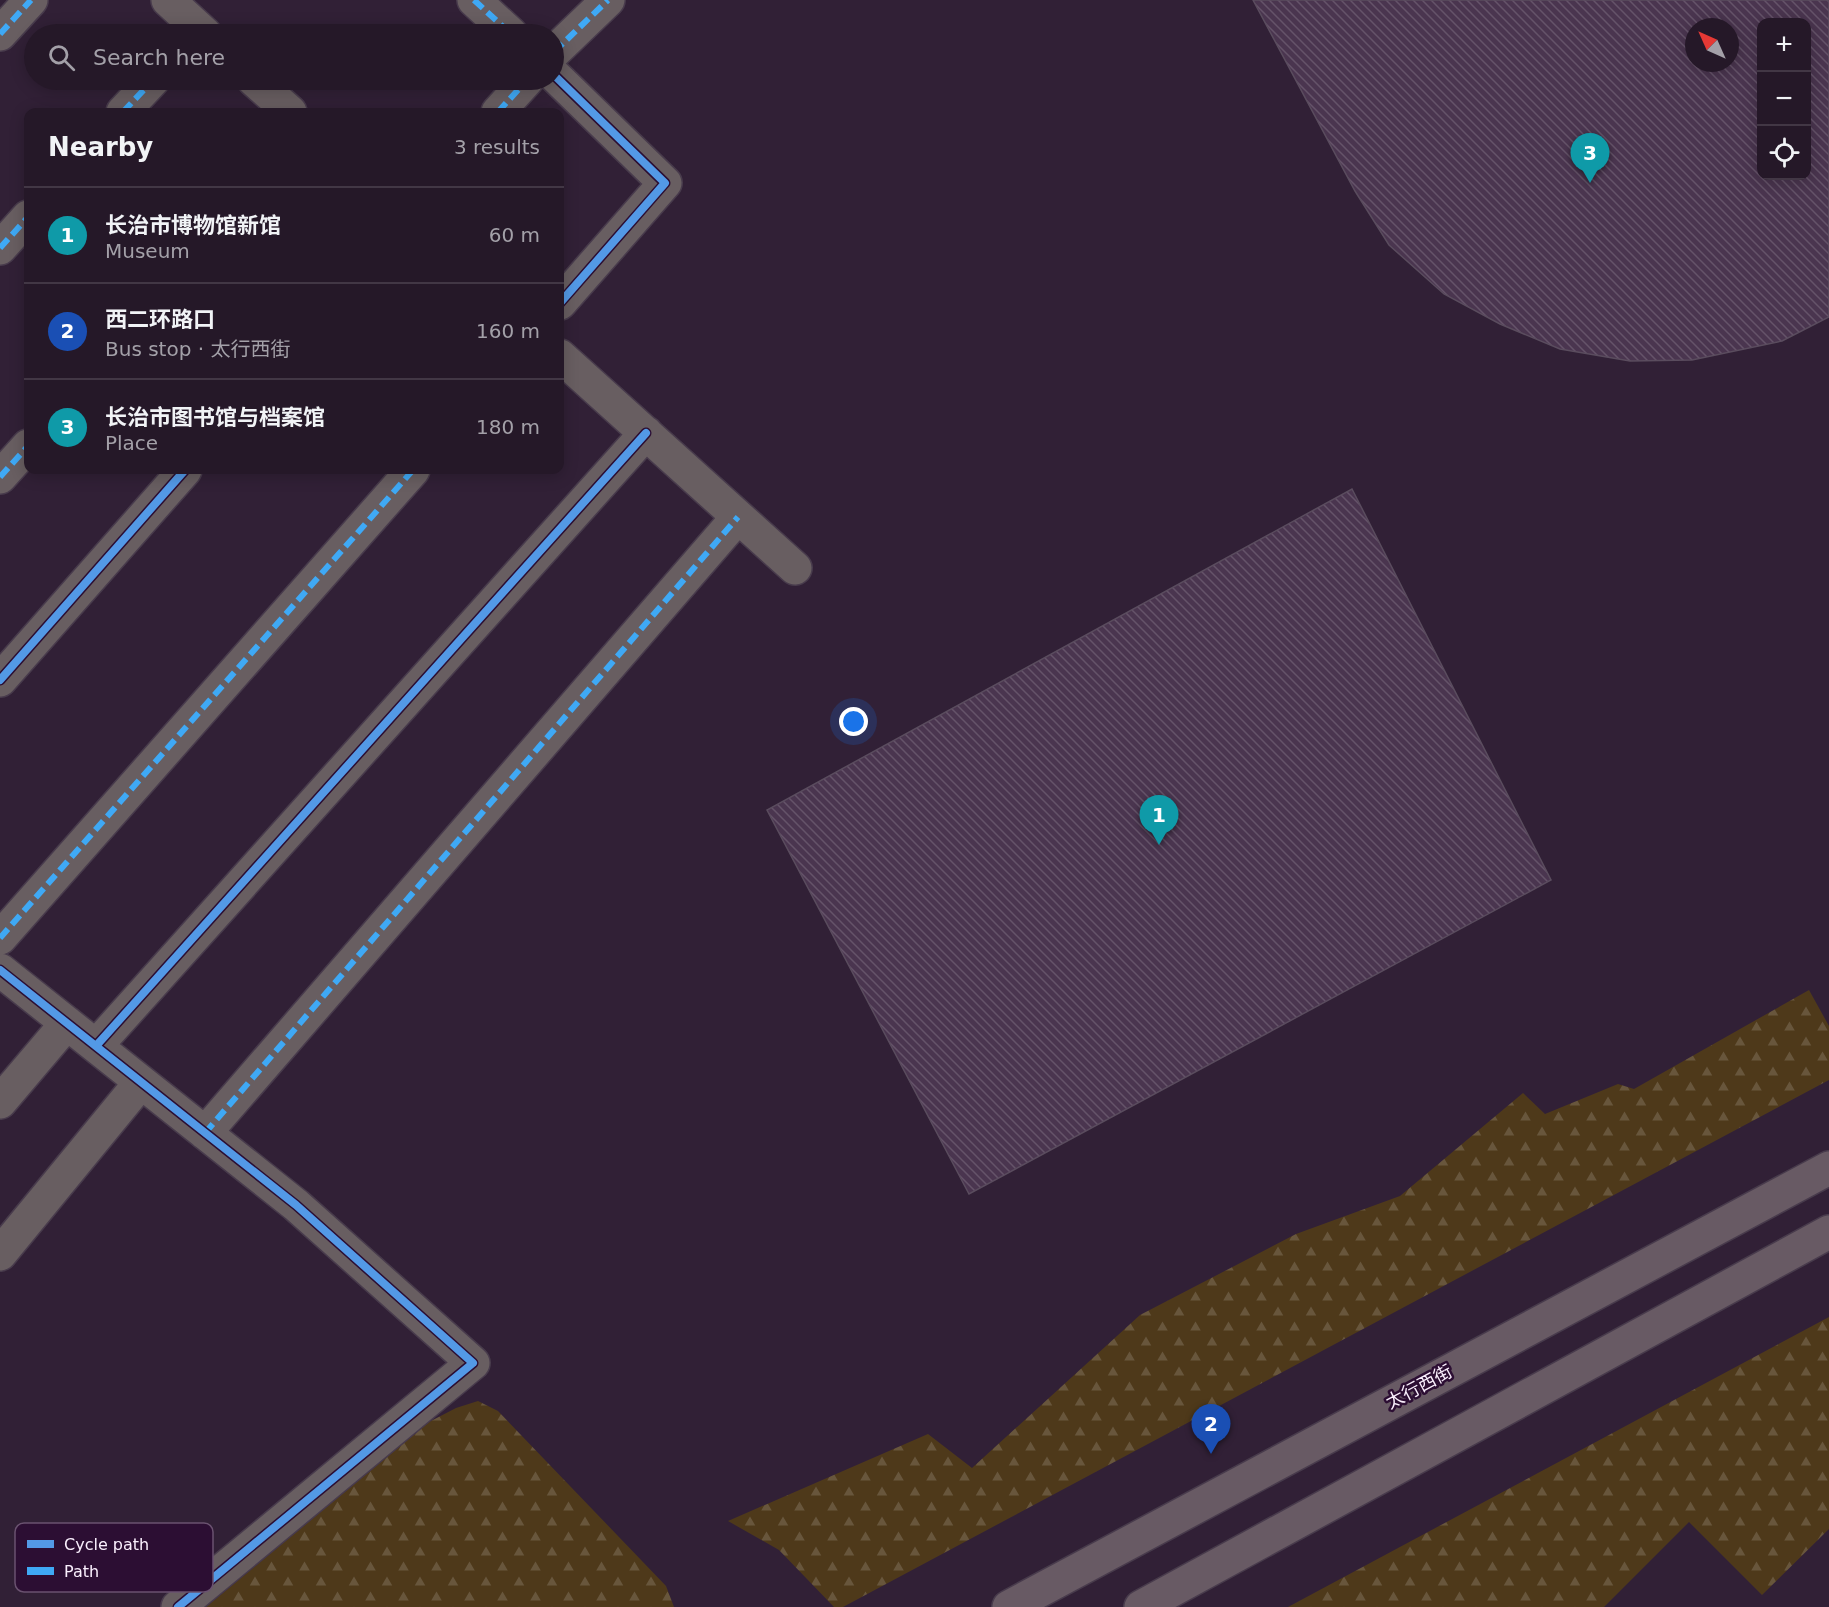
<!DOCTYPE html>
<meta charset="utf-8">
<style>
:root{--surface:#251828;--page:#312534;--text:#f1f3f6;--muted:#a3a0a8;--line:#423745;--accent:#b4a7b7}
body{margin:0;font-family:"DejaVu Sans","Noto Sans SC",sans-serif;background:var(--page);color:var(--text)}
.controls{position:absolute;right:18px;top:18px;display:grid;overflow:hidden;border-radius:12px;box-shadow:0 3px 15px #0003}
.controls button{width:54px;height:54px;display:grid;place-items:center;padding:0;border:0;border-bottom:2px solid var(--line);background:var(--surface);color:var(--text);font:30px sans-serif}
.compass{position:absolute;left:1685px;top:18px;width:54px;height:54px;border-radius:50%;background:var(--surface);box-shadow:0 3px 15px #0003;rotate:315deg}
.you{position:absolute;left:854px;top:722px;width:21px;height:21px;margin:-15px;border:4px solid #fff;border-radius:50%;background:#1a73e8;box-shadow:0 0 0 9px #1a73e833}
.badge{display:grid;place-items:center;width:39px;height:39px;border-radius:50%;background:var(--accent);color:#fff;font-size:20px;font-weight:700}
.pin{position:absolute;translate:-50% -50px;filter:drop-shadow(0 2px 3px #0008)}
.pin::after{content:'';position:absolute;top:32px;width:21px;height:18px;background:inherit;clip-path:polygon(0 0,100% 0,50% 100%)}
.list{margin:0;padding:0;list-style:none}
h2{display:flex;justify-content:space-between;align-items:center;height:78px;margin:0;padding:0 24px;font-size:26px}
h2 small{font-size:20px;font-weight:400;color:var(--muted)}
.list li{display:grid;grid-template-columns:39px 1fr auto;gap:18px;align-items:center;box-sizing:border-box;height:96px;padding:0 24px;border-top:2px solid var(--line)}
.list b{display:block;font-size:22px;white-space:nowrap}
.list p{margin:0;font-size:20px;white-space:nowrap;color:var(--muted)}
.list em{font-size:20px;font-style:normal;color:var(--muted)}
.icon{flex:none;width:33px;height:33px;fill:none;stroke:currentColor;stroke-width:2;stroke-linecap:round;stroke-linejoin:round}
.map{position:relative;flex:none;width:1829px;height:1607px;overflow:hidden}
.search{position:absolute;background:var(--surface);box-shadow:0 3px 15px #0003;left:24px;top:24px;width:540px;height:66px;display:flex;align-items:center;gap:15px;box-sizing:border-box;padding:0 21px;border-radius:33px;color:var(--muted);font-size:22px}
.panel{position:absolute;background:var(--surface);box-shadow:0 3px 15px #0003;left:24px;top:108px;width:540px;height:366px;border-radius:12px}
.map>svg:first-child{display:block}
.forest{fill:url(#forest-firs)}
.building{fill:url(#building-back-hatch);stroke:#5a4c5e;stroke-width:1.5;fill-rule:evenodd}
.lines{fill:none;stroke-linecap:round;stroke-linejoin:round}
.minor-casing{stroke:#483b4c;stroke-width:36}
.highway-casing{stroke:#483b4c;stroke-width:36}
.minor{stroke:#685e61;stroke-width:33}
.highway{stroke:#685a64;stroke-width:33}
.quiet{stroke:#3fa9f5;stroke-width:6;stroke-dasharray:12 6;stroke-linecap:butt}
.cycleway-casing{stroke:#2c0e33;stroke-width:11}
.cycleway{stroke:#5399e6;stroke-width:8}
.labels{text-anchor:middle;stroke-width:5;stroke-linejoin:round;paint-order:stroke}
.street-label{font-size:18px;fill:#faeffd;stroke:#2c0e33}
.key{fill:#2c0e33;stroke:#6a5270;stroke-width:1.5}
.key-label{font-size:16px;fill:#faeffd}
</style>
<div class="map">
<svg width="1829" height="1607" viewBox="0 0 1829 1607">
<defs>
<pattern id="forest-firs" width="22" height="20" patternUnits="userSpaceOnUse" patternTransform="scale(1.5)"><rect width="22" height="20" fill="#4e391a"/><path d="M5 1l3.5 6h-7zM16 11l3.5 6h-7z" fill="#68563c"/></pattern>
<pattern id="building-back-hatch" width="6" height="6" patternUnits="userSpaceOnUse" patternTransform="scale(1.5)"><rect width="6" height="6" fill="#4a354f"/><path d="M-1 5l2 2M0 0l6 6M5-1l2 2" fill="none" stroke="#655369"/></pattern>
</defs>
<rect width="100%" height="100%" fill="#312036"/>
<!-- forest -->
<path class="forest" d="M1809 990 1829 1026V1080L843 1607H834L779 1550 728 1521 928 1434 972 1468 1140 1315 1296 1234 1400 1196 1523 1093 1545 1114 1618 1084 1634 1089Z
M1829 1317V1529L1762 1595 1689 1522 1604 1607H1288Z
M478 1401 498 1411 666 1586 674 1607H206L429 1422 456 1408Z"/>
<!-- building -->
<path class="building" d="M1253 0H1829V317L1782 341 1692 360 1630 361 1560 349 1500 324 1444 294 1389 245 1355 191ZM1762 22H1806V176H1762ZM1694 27H1730V63H1694Z
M1352 489 1551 880 969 1194 767 810Z"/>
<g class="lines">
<!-- minor casing -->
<g class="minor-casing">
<path id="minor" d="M168 0 205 34
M474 0 511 34
M0 34 31 0
M554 52 608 0
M554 75 665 183 560 303
M254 80 290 112
M123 112 153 80
M498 112 527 80
M0 248 28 217
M560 356 795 568
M0 477 28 446
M0 680 185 470
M0 938 413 470
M0 970 296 1205 473 1363 178 1607
M96 1046 646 433
M0 1102 67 1023
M205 1133 738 517
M0 1254 141 1082"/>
</g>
<!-- highway casing -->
<g class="highway-casing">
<path id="highway" d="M1009 1607 1829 1168
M1141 1607 1829 1232"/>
</g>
<!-- minor -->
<use href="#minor" class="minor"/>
<!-- highway -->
<use href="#highway" class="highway"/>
<!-- quiet -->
<path class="quiet" d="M474 0 511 34
M0 34 31 0
M193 34 199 28
M554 52 608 0
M123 112 153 80
M498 112 527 80
M0 248 28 217
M0 477 28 446
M0 938 413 470
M205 1133 738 517"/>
<!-- cycleway casing -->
<g class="cycleway-casing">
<path id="cycleway" d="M554 75 665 183 560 303
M0 680 185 470
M0 970 296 1205 473 1363 178 1607
M96 1046 646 433"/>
</g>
<!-- cycleway -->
<use href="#cycleway" class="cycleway"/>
</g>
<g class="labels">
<!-- street labels -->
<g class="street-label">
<text transform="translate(1419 1387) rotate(-28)" y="6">太行西街</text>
</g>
</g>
<!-- legend -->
<rect x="15" y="1523" width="198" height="69" rx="9" class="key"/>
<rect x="27" y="1540" width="27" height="8" fill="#5399e6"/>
<rect x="27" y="1567" width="27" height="8" fill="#3fa9f5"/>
<g class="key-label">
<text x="64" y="1550">Cycle path</text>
<text x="64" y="1577">Path</text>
</g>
</svg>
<div class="controls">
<button>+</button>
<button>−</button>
<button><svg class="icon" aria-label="locate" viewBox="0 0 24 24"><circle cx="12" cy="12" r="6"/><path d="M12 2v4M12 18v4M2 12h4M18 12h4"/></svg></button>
</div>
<svg class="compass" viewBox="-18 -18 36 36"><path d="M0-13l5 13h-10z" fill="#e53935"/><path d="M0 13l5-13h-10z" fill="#a3a0a8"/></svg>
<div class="you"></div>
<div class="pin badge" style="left:1159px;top:845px;background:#0f9aa8">1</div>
<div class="pin badge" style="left:1211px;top:1454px;background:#1a4fb4">2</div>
<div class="pin badge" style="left:1590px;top:183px;background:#0f9aa8">3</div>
<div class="search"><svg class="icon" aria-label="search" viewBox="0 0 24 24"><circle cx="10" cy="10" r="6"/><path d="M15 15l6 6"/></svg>Search here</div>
<section class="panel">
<h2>Nearby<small>3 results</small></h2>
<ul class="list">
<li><span class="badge" style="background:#0f9aa8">1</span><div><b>长治市博物馆新馆</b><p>Museum</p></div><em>60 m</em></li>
<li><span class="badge" style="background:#1a4fb4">2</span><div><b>西二环路口</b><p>Bus stop · 太行西街</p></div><em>160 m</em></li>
<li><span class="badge" style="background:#0f9aa8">3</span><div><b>长治市图书馆与档案馆</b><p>Place</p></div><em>180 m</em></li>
</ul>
</section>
</div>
